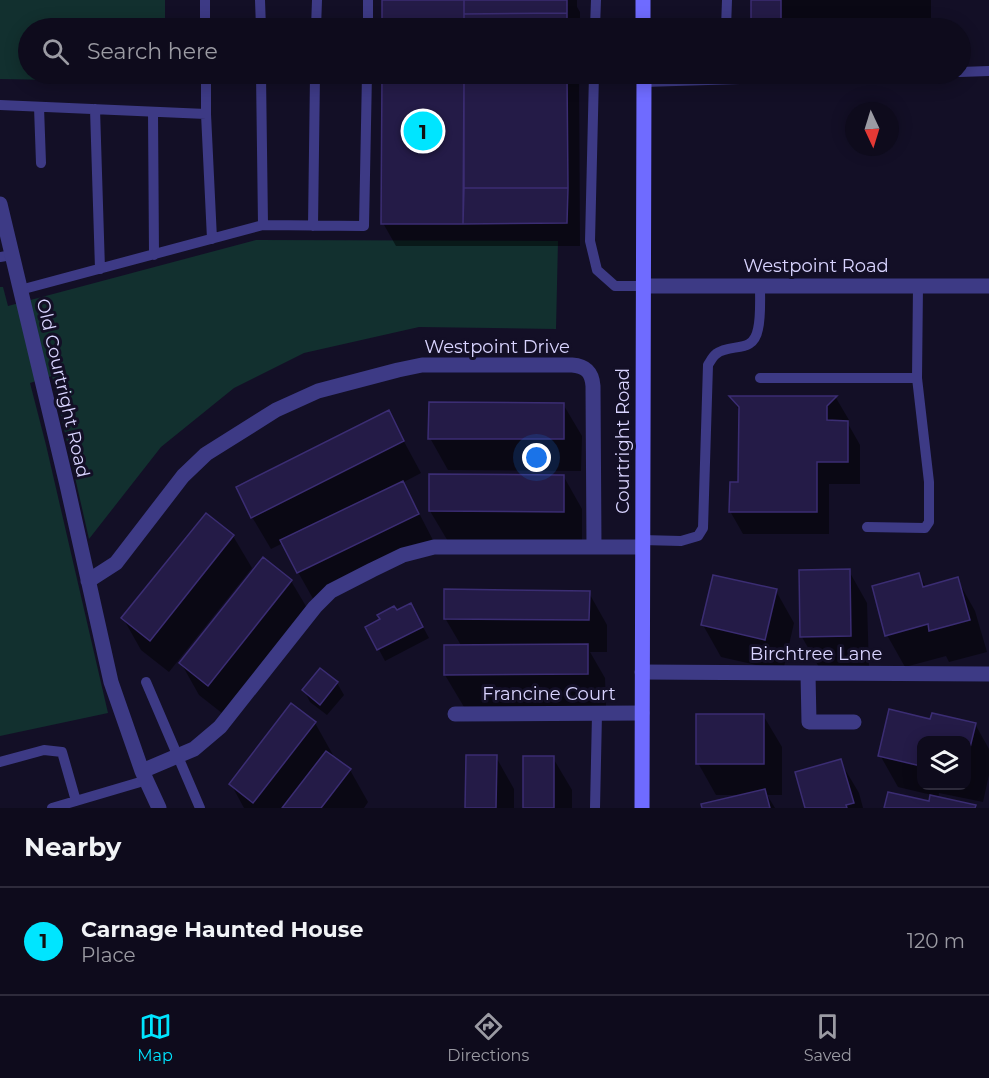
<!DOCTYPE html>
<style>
:root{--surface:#0e0b1c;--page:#1c1929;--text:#f1f3f6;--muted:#9b9ba3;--line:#2e2b3b;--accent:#00e5ff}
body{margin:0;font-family:Montserrat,sans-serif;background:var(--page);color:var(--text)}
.controls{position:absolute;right:18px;bottom:18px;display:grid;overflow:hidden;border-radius:12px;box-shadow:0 3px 15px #0003}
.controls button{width:54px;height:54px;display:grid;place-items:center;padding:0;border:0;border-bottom:2px solid var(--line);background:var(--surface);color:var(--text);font:30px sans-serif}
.compass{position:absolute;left:845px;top:102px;width:54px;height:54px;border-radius:50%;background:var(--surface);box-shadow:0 3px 15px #0003;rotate:176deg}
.you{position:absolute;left:537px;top:458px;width:21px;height:21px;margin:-15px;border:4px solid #fff;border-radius:50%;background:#1a73e8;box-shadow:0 0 0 9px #1a73e833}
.badge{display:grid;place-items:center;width:39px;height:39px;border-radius:50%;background:var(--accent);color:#111;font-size:20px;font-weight:700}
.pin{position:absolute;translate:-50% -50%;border:3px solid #fff;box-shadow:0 2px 6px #0006}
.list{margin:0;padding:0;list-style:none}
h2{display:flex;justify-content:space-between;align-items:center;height:78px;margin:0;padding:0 24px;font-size:26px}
h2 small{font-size:20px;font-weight:400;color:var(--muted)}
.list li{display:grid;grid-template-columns:39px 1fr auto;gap:18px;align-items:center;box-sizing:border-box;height:108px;padding:0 24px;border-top:2px solid var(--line)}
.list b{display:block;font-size:22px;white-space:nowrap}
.list p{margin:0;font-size:20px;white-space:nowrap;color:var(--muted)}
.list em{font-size:20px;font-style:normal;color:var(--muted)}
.icon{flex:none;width:33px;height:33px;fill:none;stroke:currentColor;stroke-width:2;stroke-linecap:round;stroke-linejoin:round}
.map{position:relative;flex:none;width:989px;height:808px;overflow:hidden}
.search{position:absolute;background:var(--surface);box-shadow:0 3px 15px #0003;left:18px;right:18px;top:18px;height:66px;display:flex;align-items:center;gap:15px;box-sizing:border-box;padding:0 21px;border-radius:33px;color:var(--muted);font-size:22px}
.sheet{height:186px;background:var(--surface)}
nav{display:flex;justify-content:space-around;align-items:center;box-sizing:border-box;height:84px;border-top:2px solid var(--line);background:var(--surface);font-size:16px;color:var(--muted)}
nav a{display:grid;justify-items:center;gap:3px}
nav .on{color:var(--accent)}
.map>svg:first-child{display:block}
.green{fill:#12302f}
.shadow{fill:#0007;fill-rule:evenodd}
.building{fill:#241b47;stroke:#3b2d73;stroke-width:1.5}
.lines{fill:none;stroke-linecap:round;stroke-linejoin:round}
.lane{stroke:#3d3a85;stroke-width:10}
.street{stroke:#3d3a85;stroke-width:15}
.secondary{stroke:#6f6bff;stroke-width:15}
.labels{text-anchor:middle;stroke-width:6;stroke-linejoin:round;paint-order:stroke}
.street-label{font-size:18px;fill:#d9d4ff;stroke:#130f26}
</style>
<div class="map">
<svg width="989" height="808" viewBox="0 0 989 808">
<rect width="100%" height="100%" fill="#130f26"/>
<!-- green -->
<path class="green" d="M0 0H165V28H28V74H165V82L0 79Z
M256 240 558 241 556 329 419 327 304 353 234 388 161 447 89 539 52 376 30 383 46 445 108 713 0 736V287H3L8 306Z"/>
<!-- shadow -->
<path class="shadow" d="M383 0H577V7L580 12V28H383Z
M753 0H931V22H793V28H753Z
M383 74H579L580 246H396L383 223Z
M732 398H836L849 420 847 422 860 445V484H829V534H743L730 511 740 483V412Z
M563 404 582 436 581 471 448 470 430 438Z
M388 412 421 473 402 483 420 515 436 546 316 604 298 572 283 543 271 549 252 517Z
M564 477 582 509V543H449L430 511Z
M206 515 233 536 252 568 169 672 141 650 123 618Z
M264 559 291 581 310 613 227 717 199 695 181 663Z
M849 571 867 603 869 668 820 669 802 637Z
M919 575 926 587 957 579 975 611 987 652 949 662 946 656 905 667 887 635Z
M776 591 794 623 783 671 721 657 703 625Z
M589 593 607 625V652H590L605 678 606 706 464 707 445 675 462 647 445 618Z
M396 612 417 616 429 638 385 661 367 627Z
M320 670 337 683 344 695 327 715 310 702 304 690Z
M763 715 782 747V795H767L775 808H704L740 795H716L698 763Z
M932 720 975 724 989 749V775L983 802 939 793 938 798 975 808H886L930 803 932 795 898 787 880 755ZM922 740H966V786H922Z
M315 723 333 755 332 757 350 770 368 802 364 808H244L231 784Z
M496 757 514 789V808H467Z
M553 758 572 790V808H524Z
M840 761 859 793 863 808H807Z"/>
<!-- building -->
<path class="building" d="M382 0H464V28H382Z
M464 0H567V13L464 14Z
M751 0H781V28H751Z
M567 13V28H464V14Z
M382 74H464L463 224H381Z
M464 74H567L568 188H464Z
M464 188H568L567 223 463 224Z
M729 396H837L827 406V420L848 421V462H817V512H729L730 482H738L739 407Z
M429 402 564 403V439H428Z
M389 410 404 441 251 518 236 487Z
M429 474 564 475V512L429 511Z
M403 481 419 514 297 573 280 540Z
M206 513 234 535 150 641 121 618Z
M263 557 292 580 208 686 179 663Z
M850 569 851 636 800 637 799 570Z
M919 573 923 587 958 577 970 620 929 631 928 624 885 636 872 586Z
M713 575 777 589 765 640 701 625Z
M444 589 590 591 589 620 444 619Z
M411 603 423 627 377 650 365 627 380 619 377 615 394 606 397 610Z
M588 644V674L444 675V645Z
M320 668 338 682 320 705 302 690Z
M291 703 316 722 253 803 229 784Z
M889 709 930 719 932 713 976 723 966 764V740H922L921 766 878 756Z
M696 714H764V764H696Z
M326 751 351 769 321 808H282Z
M466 755H497L496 808H465Z
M523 756H554V808H523Z
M841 759 854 803 846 805 847 808H805L795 772Z
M765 789 770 808H702L701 804Z
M888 792 929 801 930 795 976 805 975 808H884Z"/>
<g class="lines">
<!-- lane -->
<path class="lane" d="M205 0V28
M260 0 261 28
M316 28 317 0
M368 28V0
M595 28 596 0
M726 28 727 0
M960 72 989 71
M261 74 263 225
M594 74 590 241 597 270 615 286H643
M644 82 908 74
M0 105 206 114V74
M39 107 41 163
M95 109 100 269
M153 112 154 255
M206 114 212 239
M313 226 315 74
M0 257 12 255
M20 290 263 225 364 226 367 74
M760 378H917
M867 527 925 528 929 522V482L917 378 918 286
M642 540 681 541 698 536 703 528 708 365C710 362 713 356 716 354 731 342 753 355 758 329 761 316 760 300 760 286
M146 682 200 808
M0 762 44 750 62 752 76 801
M52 808 147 780
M595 808 597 714"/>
<!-- street -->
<path class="street" d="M0 204 67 485 111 682 142 771 159 808
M643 286H989
M88 581 116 563 183 476 206 454 276 410 318 391 398 370 422 365H572C586 366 592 372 593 386L594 547
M642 672 989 674
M808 674 809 722H854
M455 714 642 713
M142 771 194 749 220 727 315 607 331 591 372 570 403 555 434 547H642"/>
<!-- secondary -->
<path class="secondary" d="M643 0V28
M642 808 644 74"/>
</g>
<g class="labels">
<!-- street labels -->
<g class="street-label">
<text x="816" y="272">Westpoint Road</text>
<text x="497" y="353">Westpoint Drive</text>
<text transform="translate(63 388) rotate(77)" y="6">Old Courtright Road</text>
<text transform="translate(623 441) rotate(-90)" y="6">Courtright Road</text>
<text x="816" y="660">Birchtree Lane</text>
<text x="549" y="700">Francine Court</text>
</g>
</g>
</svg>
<div class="controls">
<button><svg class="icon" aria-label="layers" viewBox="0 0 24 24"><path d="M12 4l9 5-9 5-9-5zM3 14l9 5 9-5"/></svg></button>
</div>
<svg class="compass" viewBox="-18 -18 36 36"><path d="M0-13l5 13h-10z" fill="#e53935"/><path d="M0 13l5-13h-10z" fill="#9b9ba3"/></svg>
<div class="you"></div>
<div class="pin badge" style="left:423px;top:131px">1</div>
<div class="search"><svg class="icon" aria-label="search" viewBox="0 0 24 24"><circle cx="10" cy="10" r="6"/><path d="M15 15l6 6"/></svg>Search here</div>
</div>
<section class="sheet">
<h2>Nearby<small></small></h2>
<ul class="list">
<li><span class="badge">1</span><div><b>Carnage Haunted House</b><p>Place</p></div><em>120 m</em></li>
</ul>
</section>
<nav>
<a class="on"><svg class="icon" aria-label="map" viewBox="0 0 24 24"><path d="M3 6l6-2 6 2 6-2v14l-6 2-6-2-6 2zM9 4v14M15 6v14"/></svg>Map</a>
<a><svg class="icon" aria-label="directions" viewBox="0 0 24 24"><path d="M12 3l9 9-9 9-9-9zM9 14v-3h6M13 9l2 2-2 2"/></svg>Directions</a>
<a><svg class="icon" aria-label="saved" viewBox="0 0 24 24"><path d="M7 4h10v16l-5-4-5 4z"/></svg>Saved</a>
</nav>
